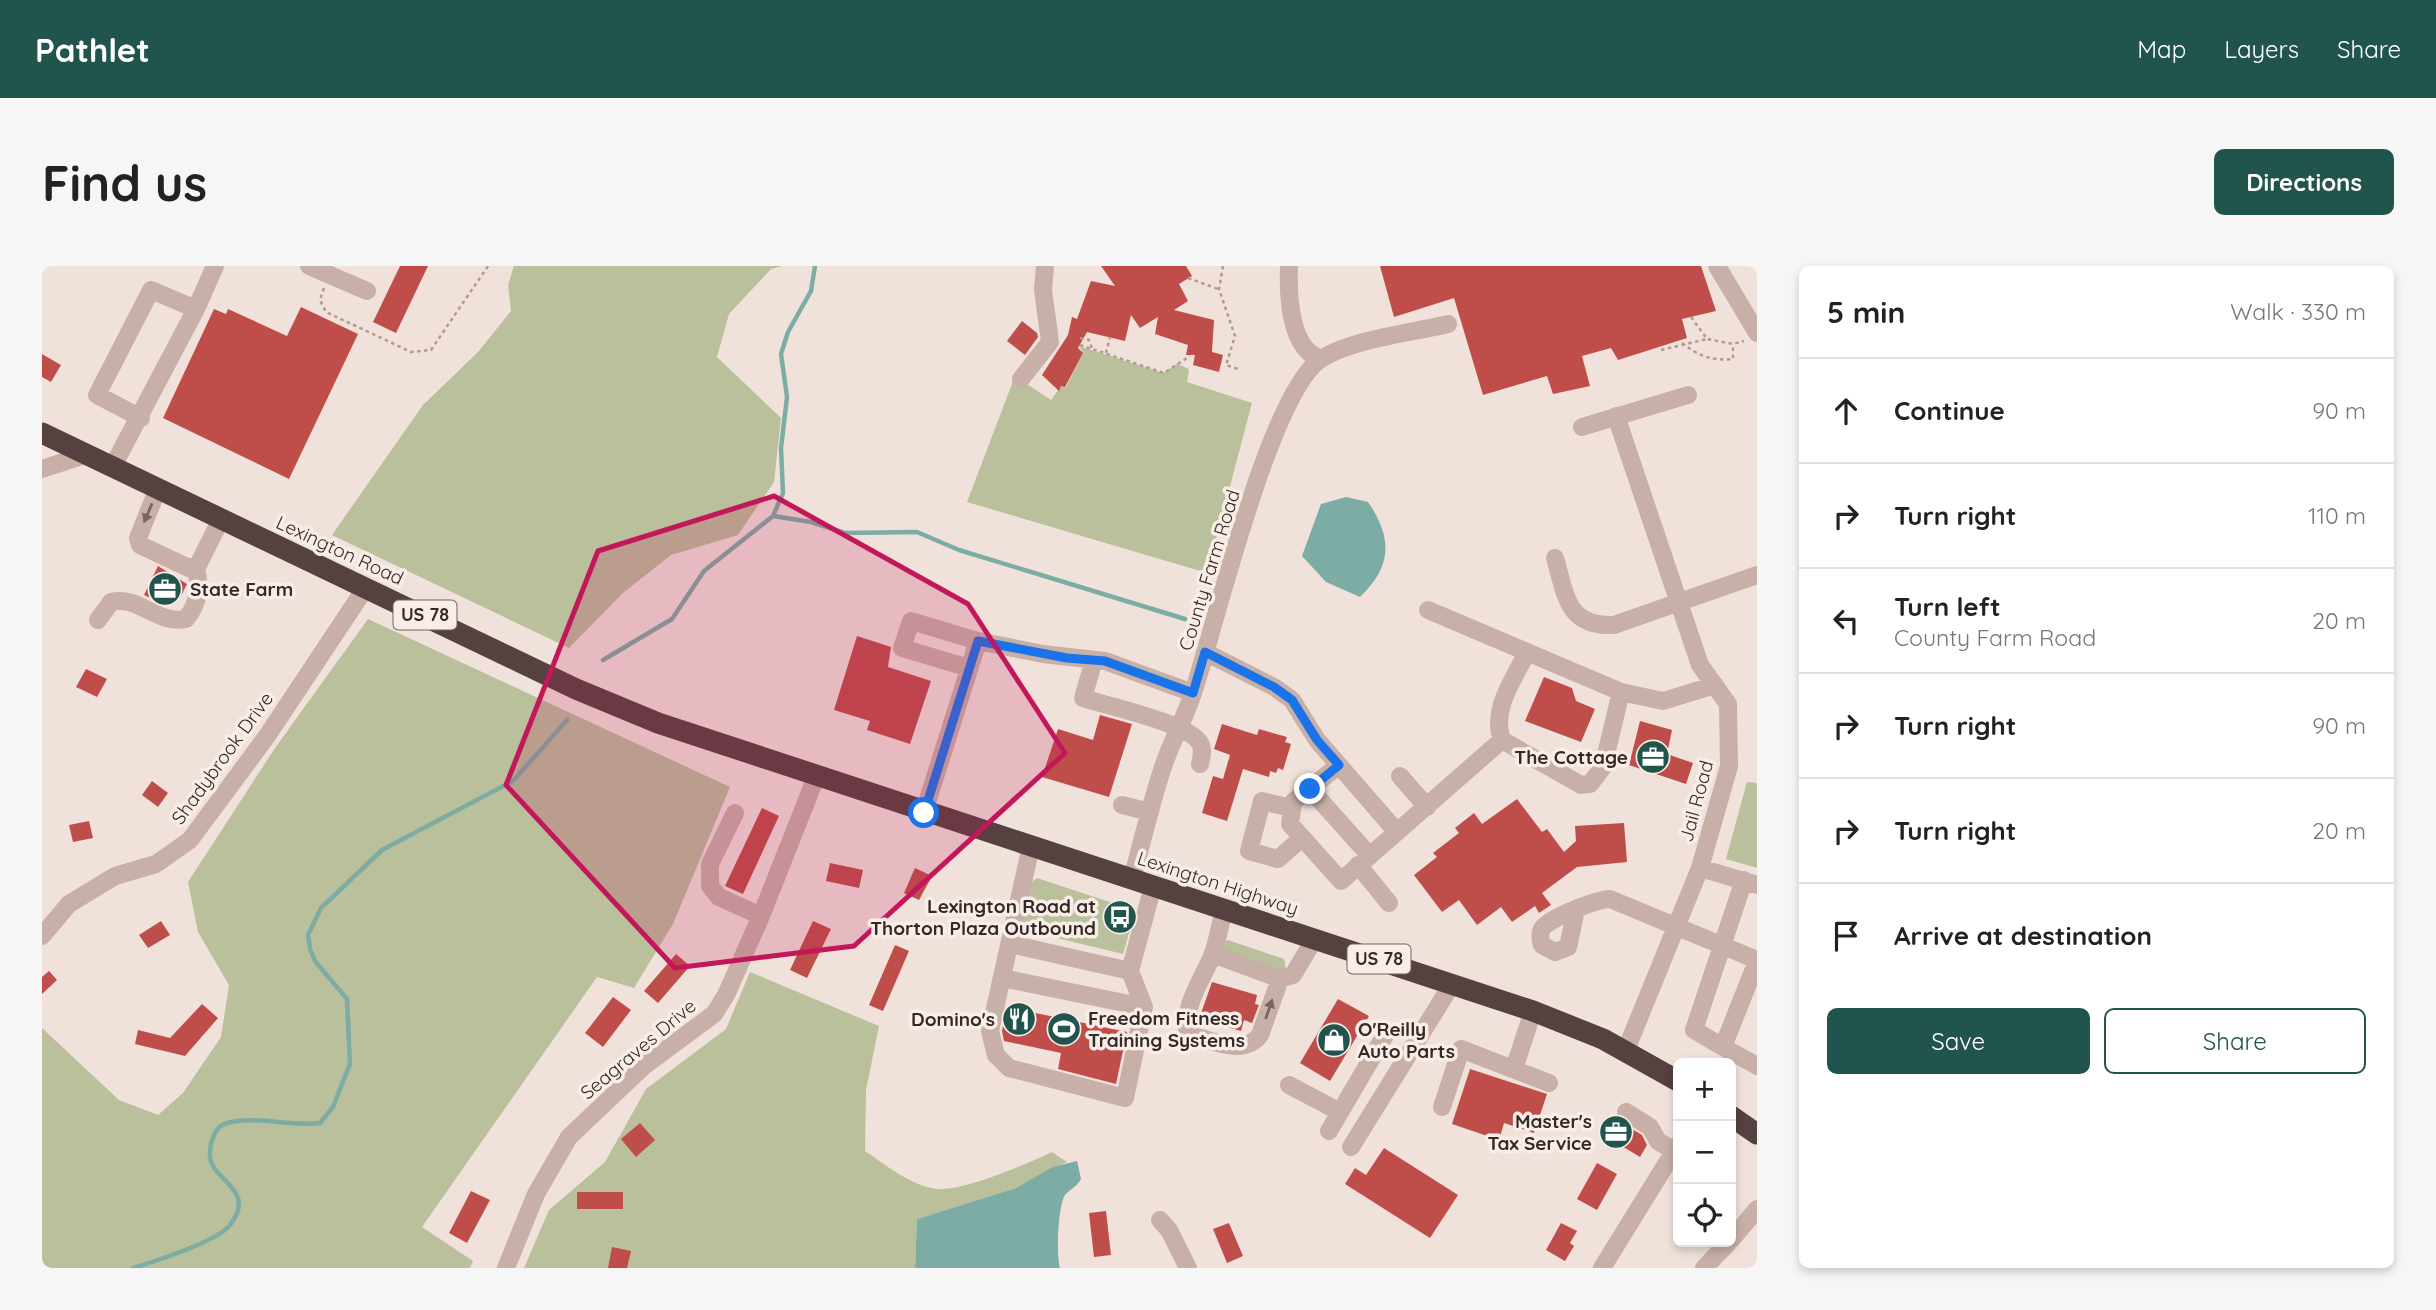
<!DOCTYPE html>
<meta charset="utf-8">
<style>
:root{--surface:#fff;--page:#f6f6f6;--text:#222;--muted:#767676;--line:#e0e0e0;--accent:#20544c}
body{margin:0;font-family:Quicksand,sans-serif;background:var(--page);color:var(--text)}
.controls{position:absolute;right:21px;bottom:21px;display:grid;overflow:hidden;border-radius:10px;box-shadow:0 4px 10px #0003}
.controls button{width:63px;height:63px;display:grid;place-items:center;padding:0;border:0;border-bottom:2px solid var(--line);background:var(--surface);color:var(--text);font:35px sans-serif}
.stop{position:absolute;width:21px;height:21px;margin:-16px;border:5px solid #1a73e8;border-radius:50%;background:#fff}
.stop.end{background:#1a73e8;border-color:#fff;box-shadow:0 2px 7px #0008}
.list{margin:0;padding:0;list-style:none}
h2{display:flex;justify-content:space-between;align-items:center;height:91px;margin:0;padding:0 28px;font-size:30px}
h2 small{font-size:23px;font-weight:400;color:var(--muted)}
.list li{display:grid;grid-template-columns:46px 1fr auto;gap:21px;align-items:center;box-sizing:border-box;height:105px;padding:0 28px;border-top:2px solid var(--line)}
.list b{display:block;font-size:26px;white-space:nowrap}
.list p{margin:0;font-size:23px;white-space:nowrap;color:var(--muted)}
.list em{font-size:23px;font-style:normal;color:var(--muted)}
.actions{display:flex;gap:14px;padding:21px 28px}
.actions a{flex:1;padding:16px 0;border:2px solid var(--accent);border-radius:10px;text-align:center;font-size:24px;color:var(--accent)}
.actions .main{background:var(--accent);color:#fff}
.icon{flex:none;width:38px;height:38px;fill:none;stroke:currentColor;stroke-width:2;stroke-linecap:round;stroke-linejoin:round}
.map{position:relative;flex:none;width:1715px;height:1002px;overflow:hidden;border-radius:10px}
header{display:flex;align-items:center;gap:42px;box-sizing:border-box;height:98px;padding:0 35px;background:var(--accent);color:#fff}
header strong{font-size:33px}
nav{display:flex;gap:38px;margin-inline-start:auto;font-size:24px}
.intro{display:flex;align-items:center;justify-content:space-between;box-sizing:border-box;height:168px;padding:0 42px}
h1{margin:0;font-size:49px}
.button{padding:18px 32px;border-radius:10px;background:var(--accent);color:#fff;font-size:24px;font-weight:700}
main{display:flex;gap:42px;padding:0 42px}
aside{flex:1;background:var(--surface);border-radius:10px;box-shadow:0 4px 10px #0003}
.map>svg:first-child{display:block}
.green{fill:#babf9c}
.water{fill:#7caca4}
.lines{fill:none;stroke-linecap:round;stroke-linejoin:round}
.stream{stroke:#7caca4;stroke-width:4.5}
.building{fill:#bf4e4a}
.path{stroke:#b39992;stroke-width:2.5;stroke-dasharray:3.5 3.5;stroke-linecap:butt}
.minor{stroke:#c8b0a8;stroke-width:18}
.highway{stroke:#55413f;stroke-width:21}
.oneway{fill:#776662}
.route{stroke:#1a73e8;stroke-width:9}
.marked{fill:#c2185b;fill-opacity:0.2;stroke:#c2185b;stroke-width:5;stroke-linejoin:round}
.labels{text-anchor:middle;stroke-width:7;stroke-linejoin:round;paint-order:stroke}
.shield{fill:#f8ede7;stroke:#706461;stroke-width:2}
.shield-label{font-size:18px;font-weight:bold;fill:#352928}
.street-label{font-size:19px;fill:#352928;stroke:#f8ede7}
.poi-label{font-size:19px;font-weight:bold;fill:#352928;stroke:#f8ede7;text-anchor:end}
</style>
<header>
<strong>Pathlet</strong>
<nav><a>Map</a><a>Layers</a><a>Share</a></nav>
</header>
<div class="intro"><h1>Find us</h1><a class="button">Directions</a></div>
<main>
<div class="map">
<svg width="1715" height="1002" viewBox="0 0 1715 1002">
<rect width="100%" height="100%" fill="#f0e2db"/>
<!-- green -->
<path class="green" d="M472 0H740L729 3 687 48 675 91 739 152 732 216 696 269 629 289 581 327 527 382 290 269 381 139 436 86 469 45 466 19Z
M1037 80 1121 107 1135 98 1147 103 1145 116 1210 137 1165 307 925 236 973 110 1009 134 1019 120 1024 121 1041 87Z
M326 353 688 521 631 658 592 722 555 711 380 961 431 995 428 1002H0V762L77 834 116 849 141 827 179 771 187 719 156 666 146 616 233 482Z
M1705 516 1715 517V602L1684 593Z
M995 612 1089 643 1092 649 1081 688 978 663 990 616Z
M1186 674 1242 693 1244 703 1242 706 1181 684 1179 677Z
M708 706 837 760 824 824 823 885C844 899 869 920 895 923 922 925 985 898 1010 886L1025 896 974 922 875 953 873 1002H482L507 944 563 896 604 823 684 763Z"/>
<!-- water -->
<path class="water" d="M1304 231 1326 236C1350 271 1351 300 1318 331L1284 316 1260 290 1279 238Z
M1035 895 1039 913C1035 921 1028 923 1023 929 1016 940 1014 989 1018 1002H873L875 953 974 922 1011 901Z"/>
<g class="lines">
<!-- stream -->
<path class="stream" d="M731 250 741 227 739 182 745 131 739 88 746 66 769 25 773 0
M561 394 630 353 662 305 731 250 769 256 803 267 875 266 917 284 1143 353
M91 1002C113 995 175 976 188 959 212 928 181 918 171 900 164 889 170 863 182 858 209 848 247 861 278 857L291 841 308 798 305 733 273 695 268 683 266 669 279 642 340 584 471 515 525 454"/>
</g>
<!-- building -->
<path class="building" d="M358 0H386L354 67 331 56Z
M1059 0H1144L1150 10 1137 18 1146 35 1132 44 1172 54 1170 86 1181 89 1177 106 1151 99 1153 89H1144L1146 79 1113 68 1116 51 1098 62 1089 49 1083 75 1045 66 1036 82 1041 87 1023 121 1019 120 1017 125 1000 109 1026 69 1030 51 1035 53 1049 15 1073 20Z
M1338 0H1659L1674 45 1640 53 1645 72 1576 94 1569 82 1540 90 1548 120 1511 128 1505 110 1441 129 1412 32 1352 51Z
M259 41 316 68 247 213 121 152 172 43 184 48 186 43 245 70Z
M980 55 995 67 996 71 983 89 965 75Z
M0 88 19 99 9 116 0 111Z
M116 300 145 318 138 332 132 328 126 340 102 329Z
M815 370 849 381 846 401 889 415 868 478 825 464 828 455 792 444Z
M44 403 65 413 55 431 34 421Z
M1502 411 1530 422 1534 435 1553 443 1539 476 1483 455Z
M1058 449 1090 458 1067 531 1000 511 1016 463 1051 474Z
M1598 455 1630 464 1625 488 1651 497 1644 518 1587 499Z
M1180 458 1215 469 1217 463 1245 471 1243 476 1249 478 1241 504 1236 502 1234 507 1228 505 1227 511 1201 503 1185 555 1160 547 1171 510 1181 513 1188 489 1172 483Z
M110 515 126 527 116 541 100 529Z
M1475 533 1500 566 1505 563 1522 586 1534 575 1533 560 1582 557 1585 596 1535 601 1500 627 1509 639 1497 647 1493 640 1470 656 1459 641 1435 659 1417 634 1400 646 1372 609 1395 591 1391 587 1417 567 1413 562 1432 547 1440 558Z
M720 542 737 550 701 628 683 620Z
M47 555 51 572 31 576 27 559Z
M788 597 821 604 817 622 784 615Z
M873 602 890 610 877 634 862 627Z
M119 655 128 669 106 682 97 669Z
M771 655 789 663 765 712 748 704Z
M853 679 867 685 841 745 827 739Z
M634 688 648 700 616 737 602 725Z
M7 705 15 714 0 728V711Z
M1170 716 1215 729 1213 738 1217 739 1210 757 1202 754 1199 765 1157 753Z
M571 731 589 744 561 781 543 767Z
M1296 733 1327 750 1288 815 1258 797Z
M160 738 176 752 143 790 93 778 96 764 128 772Z
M965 741 1085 766 1074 818 1016 803 1019 787 962 775 960 765Z
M1428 803 1505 828 1492 867 1462 857 1457 874 1410 858Z
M1570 851 1600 869 1605 879 1598 891 1560 868Z
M598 857 613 874 594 891 579 873Z
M1342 882 1416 929 1388 972 1303 918 1313 902 1324 909Z
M1555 897 1575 908 1555 944 1535 933Z
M429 925 448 934 425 977 407 967Z
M535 926H581V943H535Z
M1064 945 1069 989 1052 991 1047 947Z
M1187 957 1201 990 1185 997 1171 963Z
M1519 957 1535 965 1528 977 1532 980 1523 995 1504 984Z
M570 981 589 985 585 1002H566Z"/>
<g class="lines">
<!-- path -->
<path class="path" d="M1181 0 1177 23 1193 70 1184 99 1199 104
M1146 12 1176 23
M282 22 278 34 284 46 369 86 389 84 446 0
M1649 51 1665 73 1691 78 1702 75
M1038 72 1047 74 1050 82
M1640 77C1657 90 1669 95 1691 93V78
M1038 79 1122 107 1148 90
M1619 84 1665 73
M1064 87 1068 71"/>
<!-- minor -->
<path class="minor" d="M267 0 325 25
M1247 0C1246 28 1247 83 1279 93
M1675 0 1715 67
M154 43 173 0
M979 113 1008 76 1001 24 1003 0
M1574 150 1658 399 1686 438 1687 500 1658 602 1584 784
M1540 161 1646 129
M71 200 154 43 109 24 55 129 99 152
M0 203 46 188
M116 222 96 272 98 279 147 302 156 299 179 253
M1513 292C1524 330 1525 361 1572 359L1715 309
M1386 344 1579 426 1621 435 1673 419
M56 354 69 336C97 329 115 359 144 353 157 337 159 319 153 300
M1163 386 1232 421 1250 434 1275 474 1355 566
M1484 388C1471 415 1449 443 1460 474L1539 519 1548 518 1561 501 1579 426
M1052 394 1041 432C1065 440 1146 457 1158 477 1162 484 1159 491 1158 498
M927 402 860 382 869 355 936 375 1001 388 1063 395 1151 427
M1297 499 1251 536 1248 558 1299 615 1460 474
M1358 510 1385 541
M1268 523 1328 590
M1080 539 1108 546
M1249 542 1220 535 1207 585 1236 593 1260 572
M882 546 936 375
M693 547 668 598V620L677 631 719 650
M989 580 948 765 954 789 967 802 1083 832 1102 741 1088 705 1111 620
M1316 599 1347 637
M1658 602 1715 619
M1090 613C1100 576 1109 537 1121 501 1129 476 1143 452 1151 427 1173 361 1228 126 1279 93 1310 73 1369 67 1406 58
M1702 614 1652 764 1681 781 1715 695
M1182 643C1178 658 1176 675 1170 690 1160 714 1140 741 1146 768 1168 774 1202 791 1218 769L1238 713
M1534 644 1526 681 1513 686 1500 679C1498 673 1497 668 1500 663 1506 652 1556 633 1568 633L1715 694
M0 670 27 638 73 610 114 598 148 574 225 470 324 321
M968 678 1088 705
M1171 688 1238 713 1251 709 1273 672
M960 712 1102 741
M1681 781 1715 800
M1472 803 1491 745
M1247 819 1298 846
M1400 841 1419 783 1507 817
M1584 846 1608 861 1616 875 1632 885
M1287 865 1345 766
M1309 881 1410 718
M1118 954 1127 964 1146 1002
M1689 974 1715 943
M464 1002 494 928 527 871 602 800 672 748 684 729 719 650 774 511
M1560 1002 1636 879
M1662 1002 1687 976"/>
<!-- highway -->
<path class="highway" d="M0 167 534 423 616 457 1491 745 1561 773 1636 815
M1689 850 1715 868"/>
</g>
<!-- one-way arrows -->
<defs><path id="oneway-solid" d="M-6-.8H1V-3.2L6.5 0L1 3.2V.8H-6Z" transform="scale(1.75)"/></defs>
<g class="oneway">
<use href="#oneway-solid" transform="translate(106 247) rotate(113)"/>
<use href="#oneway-solid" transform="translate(1227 743) rotate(-71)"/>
</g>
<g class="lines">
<!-- route -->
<path class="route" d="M882 547 936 375 1025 392 1063 395 1151 427 1163 386 1232 421 1250 434 1275 474 1297 499 1268 523"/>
</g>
<!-- marked area -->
<path class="marked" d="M732 230 926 338 1023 487 812 680 633 702 464 519 556 285Z"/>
<!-- icons -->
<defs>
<g id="office-disc" transform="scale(1.75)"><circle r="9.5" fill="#20544c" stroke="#f8ede7"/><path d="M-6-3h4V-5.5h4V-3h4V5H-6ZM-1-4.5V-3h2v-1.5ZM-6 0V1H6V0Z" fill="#fff"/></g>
<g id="bus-disc" transform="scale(1.75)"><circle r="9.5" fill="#20544c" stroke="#f8ede7"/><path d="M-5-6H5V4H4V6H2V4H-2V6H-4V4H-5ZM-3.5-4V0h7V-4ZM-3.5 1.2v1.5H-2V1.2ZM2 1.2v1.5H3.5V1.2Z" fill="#fff"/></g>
<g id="restaurant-disc" transform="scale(1.75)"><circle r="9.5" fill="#20544c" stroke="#f8ede7"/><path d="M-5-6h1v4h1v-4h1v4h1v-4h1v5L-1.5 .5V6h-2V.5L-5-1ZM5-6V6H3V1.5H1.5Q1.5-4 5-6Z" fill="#fff"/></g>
<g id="stadium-disc" transform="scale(1.75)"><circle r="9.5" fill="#20544c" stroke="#f8ede7"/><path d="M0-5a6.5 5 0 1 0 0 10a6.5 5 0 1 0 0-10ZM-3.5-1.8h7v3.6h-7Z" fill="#fff"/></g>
<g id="shop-disc" transform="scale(1.75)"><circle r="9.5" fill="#20544c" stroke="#f8ede7"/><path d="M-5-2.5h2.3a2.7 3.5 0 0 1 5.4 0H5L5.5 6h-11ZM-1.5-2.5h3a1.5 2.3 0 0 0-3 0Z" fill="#fff"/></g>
</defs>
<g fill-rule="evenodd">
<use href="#office-disc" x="123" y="323"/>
<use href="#office-disc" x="1611" y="491"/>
<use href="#bus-disc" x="1078" y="651"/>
<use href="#restaurant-disc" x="977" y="753"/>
<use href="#stadium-disc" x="1022" y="763"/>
<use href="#shop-disc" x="1292" y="774"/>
<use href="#office-disc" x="1574" y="866"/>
</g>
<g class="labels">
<!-- shield labels -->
<g class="shield">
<rect x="351.5" y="334.5" width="63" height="29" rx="5"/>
<rect x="1305.5" y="678.5" width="63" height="29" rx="5"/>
</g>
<g class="shield-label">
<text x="383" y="355">US 78</text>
<text x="1337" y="699">US 78</text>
</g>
<!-- street labels -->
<g class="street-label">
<text transform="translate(298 284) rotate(25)" y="7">Lexington Road</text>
<text transform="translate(1167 304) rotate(-73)" y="7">County Farm Road</text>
<text transform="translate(180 492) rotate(-54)" y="7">Shadybrook Drive</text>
<text transform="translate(1654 535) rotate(-75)" y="7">Jail Road</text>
<text transform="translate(1176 617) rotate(18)" y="7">Lexington Highway</text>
<text transform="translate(596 783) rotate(-40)" y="7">Seagraves Drive</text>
</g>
<!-- poi labels -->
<g class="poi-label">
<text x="148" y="330" text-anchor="start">State Farm</text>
<text x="1586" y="498">The Cottage</text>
<text x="1054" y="647">Lexington Road at<tspan x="1054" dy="22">Thorton Plaza Outbound</tspan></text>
<text x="1046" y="759" text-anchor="start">Freedom Fitness<tspan x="1046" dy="22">Training Systems</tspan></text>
<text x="953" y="760">Domino's</text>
<text x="1316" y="770" text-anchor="start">O'Reilly<tspan x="1316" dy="22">Auto Parts</tspan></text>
<text x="1550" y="862">Master's<tspan x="1550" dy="22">Tax Service</tspan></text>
</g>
</g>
</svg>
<div class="controls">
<button>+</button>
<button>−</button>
<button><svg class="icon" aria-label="locate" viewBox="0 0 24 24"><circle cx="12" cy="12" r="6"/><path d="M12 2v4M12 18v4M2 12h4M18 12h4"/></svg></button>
</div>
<div class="stop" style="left:882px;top:547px"></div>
<div class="stop end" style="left:1268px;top:523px"></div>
</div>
<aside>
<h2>5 min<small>Walk · 330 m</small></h2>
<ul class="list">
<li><svg class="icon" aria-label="ahead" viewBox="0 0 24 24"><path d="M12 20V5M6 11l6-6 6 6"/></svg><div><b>Continue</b></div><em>90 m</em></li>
<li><svg class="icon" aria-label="right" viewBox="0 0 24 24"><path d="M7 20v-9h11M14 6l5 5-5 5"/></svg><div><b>Turn right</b></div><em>110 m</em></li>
<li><svg class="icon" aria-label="left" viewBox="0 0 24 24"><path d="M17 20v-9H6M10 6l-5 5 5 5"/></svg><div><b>Turn left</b><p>County Farm Road</p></div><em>20 m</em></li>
<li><svg class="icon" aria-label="right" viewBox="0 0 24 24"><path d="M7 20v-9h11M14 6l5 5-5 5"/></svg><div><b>Turn right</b></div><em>90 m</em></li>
<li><svg class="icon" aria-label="right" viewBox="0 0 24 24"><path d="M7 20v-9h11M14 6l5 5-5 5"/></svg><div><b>Turn right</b></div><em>20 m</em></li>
<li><svg class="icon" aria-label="arrive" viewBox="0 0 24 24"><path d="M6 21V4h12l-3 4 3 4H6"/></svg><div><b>Arrive at destination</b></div></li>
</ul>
<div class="actions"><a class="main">Save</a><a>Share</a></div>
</aside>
</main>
